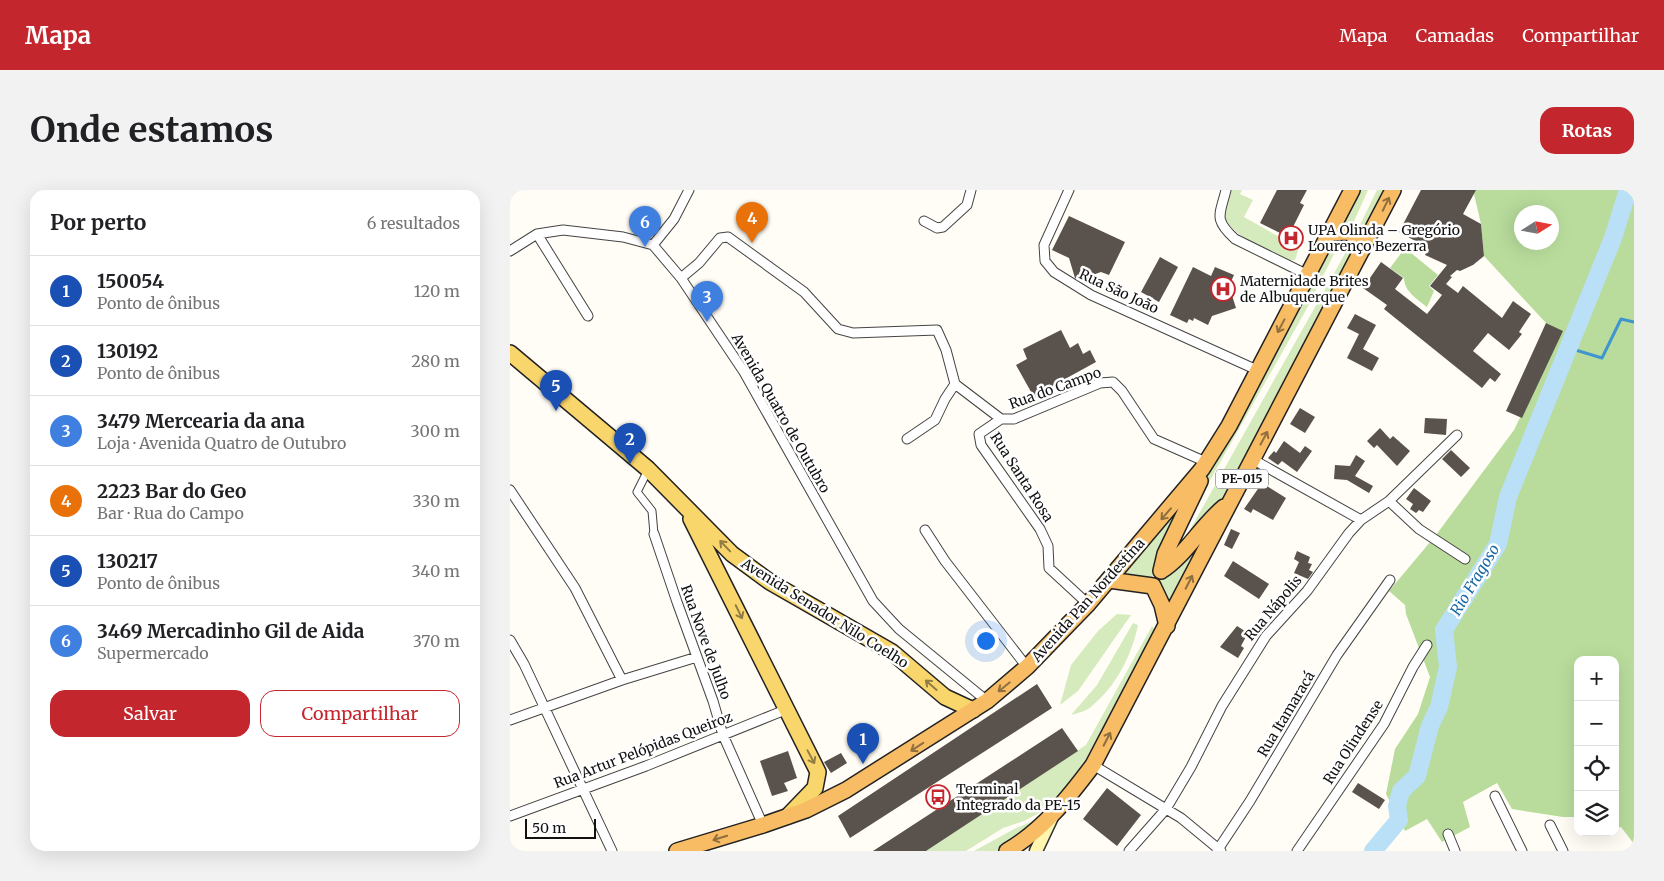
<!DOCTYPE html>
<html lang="pt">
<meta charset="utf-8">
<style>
:root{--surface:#fff;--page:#f2f2f2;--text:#202124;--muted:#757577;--line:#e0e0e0;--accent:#c4262e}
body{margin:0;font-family:Merriweather,serif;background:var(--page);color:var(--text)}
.controls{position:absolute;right:15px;bottom:15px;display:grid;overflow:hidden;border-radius:10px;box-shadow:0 5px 20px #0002}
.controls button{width:45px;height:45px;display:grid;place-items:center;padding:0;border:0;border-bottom:1px solid var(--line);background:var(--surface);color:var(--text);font:25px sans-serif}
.compass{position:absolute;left:1004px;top:15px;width:45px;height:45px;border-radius:50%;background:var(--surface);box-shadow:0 5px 20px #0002;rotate:79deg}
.scale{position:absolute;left:15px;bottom:12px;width:71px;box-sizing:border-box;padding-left:5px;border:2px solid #111;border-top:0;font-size:14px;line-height:18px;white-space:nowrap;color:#111;-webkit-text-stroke:4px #fff;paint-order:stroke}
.you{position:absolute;left:475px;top:450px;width:18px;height:18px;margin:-12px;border:4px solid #fff;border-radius:50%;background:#1a73e8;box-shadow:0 0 0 8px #1a73e833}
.badge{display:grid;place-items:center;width:32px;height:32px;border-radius:50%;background:var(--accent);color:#fff;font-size:16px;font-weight:700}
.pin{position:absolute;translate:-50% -41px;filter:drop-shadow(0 1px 2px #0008)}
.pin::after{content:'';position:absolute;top:26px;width:18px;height:15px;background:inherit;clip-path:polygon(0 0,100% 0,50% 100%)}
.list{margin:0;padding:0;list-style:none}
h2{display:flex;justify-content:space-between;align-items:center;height:65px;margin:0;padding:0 20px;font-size:21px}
h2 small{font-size:16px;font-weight:400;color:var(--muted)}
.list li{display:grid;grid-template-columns:32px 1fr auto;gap:15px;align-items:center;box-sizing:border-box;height:70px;padding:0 20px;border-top:1px solid var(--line)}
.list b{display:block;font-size:19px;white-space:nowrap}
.list p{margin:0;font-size:16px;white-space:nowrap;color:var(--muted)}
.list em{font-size:16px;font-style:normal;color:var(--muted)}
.actions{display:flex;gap:10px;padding:15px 20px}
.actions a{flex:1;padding:11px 0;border:1px solid var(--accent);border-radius:15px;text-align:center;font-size:18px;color:var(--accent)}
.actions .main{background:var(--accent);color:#fff}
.icon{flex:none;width:28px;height:28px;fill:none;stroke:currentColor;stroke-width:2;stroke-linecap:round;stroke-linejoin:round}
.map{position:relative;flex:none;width:1124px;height:661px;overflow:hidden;border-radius:15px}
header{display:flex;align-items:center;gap:30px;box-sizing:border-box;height:70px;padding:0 25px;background:var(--accent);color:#fff}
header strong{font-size:24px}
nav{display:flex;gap:28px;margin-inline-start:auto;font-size:18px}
.intro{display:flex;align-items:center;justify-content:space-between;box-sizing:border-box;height:120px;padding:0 30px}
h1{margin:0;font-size:35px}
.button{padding:12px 22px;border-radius:15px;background:var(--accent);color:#fff;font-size:18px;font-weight:700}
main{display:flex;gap:30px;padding:0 30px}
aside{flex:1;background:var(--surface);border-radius:15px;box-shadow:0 5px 20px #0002}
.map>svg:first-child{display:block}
.green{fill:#d5ebbd}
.forest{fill:#b9dc9c;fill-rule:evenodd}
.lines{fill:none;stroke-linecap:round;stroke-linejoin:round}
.stream{stroke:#3f96cf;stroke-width:3}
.river{stroke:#b9e0f7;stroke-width:18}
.building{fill:#5a524d}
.pedestrian-casing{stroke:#444;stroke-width:9}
.minor-casing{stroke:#444;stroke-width:11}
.secondary-casing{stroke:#333;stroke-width:15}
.primary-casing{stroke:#222;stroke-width:18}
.trunk-casing{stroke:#222;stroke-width:18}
.pedestrian{stroke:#fff;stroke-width:7}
.minor{stroke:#fff;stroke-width:9}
.secondary{stroke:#fff6b0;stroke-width:12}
.primary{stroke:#f9d66b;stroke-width:15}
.trunk{stroke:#f7bc64;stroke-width:15}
.oneway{stroke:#906f3f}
.oneway2{stroke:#917d42}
.labels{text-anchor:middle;stroke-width:5;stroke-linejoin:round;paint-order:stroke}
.shield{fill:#fff;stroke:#585858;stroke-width:1}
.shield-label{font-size:12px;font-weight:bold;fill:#111}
.poi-label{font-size:14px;fill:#111;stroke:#fff;text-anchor:start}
.street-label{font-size:14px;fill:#111;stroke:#fff}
.water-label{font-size:15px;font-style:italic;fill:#1768a6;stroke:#fff}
</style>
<header>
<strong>Mapa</strong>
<nav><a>Mapa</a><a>Camadas</a><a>Compartilhar</a></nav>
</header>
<div class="intro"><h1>Onde estamos</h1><a class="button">Rotas</a></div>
<main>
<aside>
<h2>Por perto<small>6 resultados</small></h2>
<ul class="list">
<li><span class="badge" style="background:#1a4fb4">1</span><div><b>150054</b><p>Ponto de ônibus</p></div><em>120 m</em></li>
<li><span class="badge" style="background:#1a4fb4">2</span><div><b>130192</b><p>Ponto de ônibus</p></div><em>280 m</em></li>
<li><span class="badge" style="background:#3f7fe0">3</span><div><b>3479 Mercearia da ana</b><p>Loja · Avenida Quatro de Outubro</p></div><em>300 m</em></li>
<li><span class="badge" style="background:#e8710a">4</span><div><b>2223 Bar do Geo</b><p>Bar · Rua do Campo</p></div><em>330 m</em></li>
<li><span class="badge" style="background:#1a4fb4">5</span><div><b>130217</b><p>Ponto de ônibus</p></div><em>340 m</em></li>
<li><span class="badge" style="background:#3f7fe0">6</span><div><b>3469 Mercadinho Gil de Aida</b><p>Supermercado</p></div><em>370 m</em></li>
</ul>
<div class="actions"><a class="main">Salvar</a><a>Compartilhar</a></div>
</aside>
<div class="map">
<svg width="1124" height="661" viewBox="0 0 1124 661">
<rect width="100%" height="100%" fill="#fffdf5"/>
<!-- green -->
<path class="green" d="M721 0H732L730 4 743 10 734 27 789 58 785 70H778C755 59 725 49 713 25Z
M844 0H858L841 38 828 33Z
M867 0H879L853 52 846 43Z
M832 48 796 120 685 317 696 279 822 51Z
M841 53 845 59 717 304 667 363Z
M680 302 645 382 640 390 603 386Z
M703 330 658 428 647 395 653 382Z
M607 424 621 425 568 501 550 515 561 475 588 441Z
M623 433 628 435C622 465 606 496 582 516 577 521 568 523 561 525L587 495Z
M642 436 645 440 575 570 563 589 531 622 514 631 493 638 456 661H416L576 555Z
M541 624 495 661H464L506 638Z"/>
<!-- forest -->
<path class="forest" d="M963 0H1124V654L1111 637 1105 638V470H1068V627H1053L1002 619 987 593 953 612 960 637 932 652 917 629 895 641 876 604 885 559 908 524 920 487 896 424 895 415 879 401 926 345 1004 240 1052 141 1036 133 974 66 971 34ZM1012 22H1042V52H1012Z
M895 58 928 85 919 96 924 101 917 117C907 109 894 101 894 88L880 78Z"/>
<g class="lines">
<!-- stream -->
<path class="stream" d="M1059 158 1092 168 1111 129 1124 132"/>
<!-- river -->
<path class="river" d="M863 661 889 630 887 616 891 601 907 586 920 536 929 517 938 477 934 440 988 354 998 307 1103 48 1118 0"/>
</g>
<!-- building -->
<path class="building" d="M767 0H797L790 13 794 15 778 47 750 33Z
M911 0H966L953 24 971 34 974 66 963 75 950 81 947 80 940 86 942 87 936 94 948 103 953 96 992 128 1003 111 1021 124 1009 142 1012 144 999 160 978 143 963 161 991 184 985 192 980 188 972 198 874 119 877 115 853 98 871 72 893 88 885 99 917 124 932 105 920 96 937 75 915 65 918 58 889 42Z
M559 26 615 52 599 85 591 82 568 90 565 88 559 68 542 60Z
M650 67 668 77 649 112 631 102Z
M683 77 701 86 705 77 724 85 719 96 726 118 702 126 698 135 684 128 683 131 679 129 677 133 660 125Z
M845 124 866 135 853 159 869 168 862 181 837 168 849 144 837 138Z
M1036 133 1053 141 1012 228 996 221Z
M551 140 560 158 568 153 573 164 580 160 586 172 535 200 536 203 525 209 506 175 517 169 513 159Z
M790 218 805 227 795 243 780 234Z
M915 228 937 229 936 245 914 243Z
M870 238 880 249 883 246 900 261 887 276 867 255 864 258 857 251Z
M774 251 790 263 795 256 802 261 787 282 772 271 768 275 758 268 764 261 766 263Z
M941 260 960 278 951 287 932 269Z
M846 265 855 271 845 286 863 296 859 303 837 290 824 289 825 275 840 276Z
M752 293 776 308 763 330 743 319 741 323 734 319Z
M904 298 921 311 913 322 909 320 906 323 900 319 903 314 896 309Z
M721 339 730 343 722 359 714 355Z
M787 361 800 367 798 373 802 374 799 380 803 382 798 389 784 383 789 372 784 369Z
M723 371 759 394 749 409 714 386Z
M727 436 738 443 731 456 734 458 728 468 710 457Z
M527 494 542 518 340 648 328 626Z
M552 538 568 561 416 661H363Z
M278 561 287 588 274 593 278 601 262 606 250 571Z
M331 563 337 573 321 583 314 572Z
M848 593 875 610 869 619 842 602Z
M597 598 631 625 607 656 573 629Z"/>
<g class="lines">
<!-- pedestrian casing -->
<g class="pedestrian-casing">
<path id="pedestrian" d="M138 280 127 302 142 321 144 344"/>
</g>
<!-- minor casing -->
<g class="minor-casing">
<path id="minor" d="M559 0 534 55 535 71 544 82 581 105 747 180
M716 0C710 25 703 29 725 49L798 85
M414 31 427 38 433 37 457 15 461 0
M27 44 78 126
M143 55 164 29 179 0
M0 61 27 44 53 40 113 47 143 55 171 88 234 182 363 411 389 439 477 511
M171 88 189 73 210 48 218 47 294 102 328 139 343 143 427 140 436 160 445 194 491 229H504L590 193 603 192 612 201 644 249 696 272
M491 229 469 244 471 255 530 339 538 356 539 378 578 414
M397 249 425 230 435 209 445 194
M742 269 851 330
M0 300 65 398 112 490
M879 311 909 339 955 369
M415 340 435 371 517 477
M144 344 167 412 203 511 213 545 253 635
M0 450 14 474 102 661
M0 530 112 490 187 467
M583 575 671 628 711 661
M985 606 1012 661
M0 626 136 576 275 520
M1040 635 1053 661
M938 644 945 661
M619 661 656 619 681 577 712 516 756 446 797 401 839 343 851 330 879 311 947 245
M707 661 740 611 827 465 880 390
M787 661 874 534 903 477 917 455"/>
</g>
<!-- secondary casing -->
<g class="secondary-casing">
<path id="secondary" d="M526 661 542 627"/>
</g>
<!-- primary casing -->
<g class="primary-casing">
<path id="primary" d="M0 163 138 279 222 364 260 392 382 462 435 507 463 520
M181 329 308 582 305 598 278 626"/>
</g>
<!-- trunk casing -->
<g class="trunk-casing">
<path id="trunk" d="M820 43 836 42 842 43 852 60
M651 381 655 364 690 291
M651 381C676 365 691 336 714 317
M599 390 643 396 652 415 657 436
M167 661 253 635 296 620 336 600 477 511 517 477 578 414 692 279 719 236 842 0
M497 661C533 640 559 607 583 575L883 0"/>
</g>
<!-- pedestrian -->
<use href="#pedestrian" class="pedestrian"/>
<!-- minor -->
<use href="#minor" class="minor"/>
<!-- secondary -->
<use href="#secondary" class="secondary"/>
<!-- primary -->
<use href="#primary" class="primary"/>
<!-- trunk -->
<use href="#trunk" class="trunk"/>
</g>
<!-- one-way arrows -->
<defs><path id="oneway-shaft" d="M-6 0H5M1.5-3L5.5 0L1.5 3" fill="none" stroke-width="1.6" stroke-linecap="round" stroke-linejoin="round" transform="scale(1.25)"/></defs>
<g class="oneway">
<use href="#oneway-shaft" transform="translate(876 14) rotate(-64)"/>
<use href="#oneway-shaft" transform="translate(771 136) rotate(118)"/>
<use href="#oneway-shaft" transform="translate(754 248) rotate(-62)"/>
<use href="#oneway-shaft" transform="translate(656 324) rotate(131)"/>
<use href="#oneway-shaft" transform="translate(679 392) rotate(-63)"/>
<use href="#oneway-shaft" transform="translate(494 497) rotate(141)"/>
<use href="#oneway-shaft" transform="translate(597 549) rotate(-63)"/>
<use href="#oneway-shaft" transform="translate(407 557) rotate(147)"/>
<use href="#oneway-shaft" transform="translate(210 648) rotate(163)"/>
</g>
<g class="oneway2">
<use href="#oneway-shaft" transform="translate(215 356) rotate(-134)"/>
<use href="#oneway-shaft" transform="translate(229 422) rotate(64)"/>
<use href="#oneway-shaft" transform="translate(421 495) rotate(-139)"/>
<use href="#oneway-shaft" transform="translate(301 567) rotate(62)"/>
</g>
<!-- icons -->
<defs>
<g id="hospital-ring" transform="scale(1.25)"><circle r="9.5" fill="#fff" stroke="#c4262e" stroke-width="1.5"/><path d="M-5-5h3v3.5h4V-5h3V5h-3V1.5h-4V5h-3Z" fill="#c4262e"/></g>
<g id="bus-ring" transform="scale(1.25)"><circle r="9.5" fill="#fff" stroke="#c4262e" stroke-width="1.5"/><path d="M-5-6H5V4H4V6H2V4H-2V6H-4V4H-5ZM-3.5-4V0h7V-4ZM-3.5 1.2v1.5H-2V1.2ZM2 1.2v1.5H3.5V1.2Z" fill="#c4262e"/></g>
</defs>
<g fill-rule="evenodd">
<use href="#hospital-ring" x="781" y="48"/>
<use href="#hospital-ring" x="713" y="99"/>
<use href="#bus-ring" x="428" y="607"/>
</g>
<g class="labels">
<!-- shield labels -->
<rect class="shield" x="706" y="279.5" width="52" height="19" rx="4"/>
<g class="shield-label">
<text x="732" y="293">PE-015</text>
</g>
<!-- poi labels -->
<g class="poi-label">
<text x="798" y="45">UPA Olinda – Gregório<tspan x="798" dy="16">Lourenço Bezerra</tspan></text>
<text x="730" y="96">Maternidade Brites<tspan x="730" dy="16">de Albuquerque</tspan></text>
<text x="446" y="604">Terminal<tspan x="446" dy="16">Integrado da PE-15</tspan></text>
</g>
<!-- street labels -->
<g class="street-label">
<text transform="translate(609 101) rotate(25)" y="5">Rua São João</text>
<text transform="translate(545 198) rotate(-20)" y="5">Rua do Campo</text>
<text transform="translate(271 223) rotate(60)" y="5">Avenida Quatro de Outubro</text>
<text transform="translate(512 287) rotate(57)" y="5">Rua Santa Rosa</text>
<text transform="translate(578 410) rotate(-48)" y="5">Avenida Pan Nordestina</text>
<text transform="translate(763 418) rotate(-50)" y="5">Rua Nápolis</text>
<text transform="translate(315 423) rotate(32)" y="5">Avenida Senador Nilo Coelho</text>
<text transform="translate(196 452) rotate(70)" y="5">Rua Nove de Julho</text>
<text transform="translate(776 524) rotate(-59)" y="5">Rua Itamaracá</text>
<text transform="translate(843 552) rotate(-57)" y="5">Rua Olindense</text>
<text transform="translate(133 560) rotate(-21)" y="5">Rua Artur Pelópidas Queiroz</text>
</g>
<!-- water labels -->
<g class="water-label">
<text transform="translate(965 390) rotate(-59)" y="5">Rio Fragoso</text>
</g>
</g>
</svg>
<div class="controls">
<button>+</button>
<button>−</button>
<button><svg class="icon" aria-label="locate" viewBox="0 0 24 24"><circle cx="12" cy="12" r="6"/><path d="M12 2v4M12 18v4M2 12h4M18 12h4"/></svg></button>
<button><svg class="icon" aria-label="layers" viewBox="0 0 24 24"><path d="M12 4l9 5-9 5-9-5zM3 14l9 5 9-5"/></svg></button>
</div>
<svg class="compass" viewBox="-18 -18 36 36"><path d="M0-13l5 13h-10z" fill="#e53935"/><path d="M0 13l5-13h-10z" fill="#757577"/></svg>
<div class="scale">50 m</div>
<div class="you"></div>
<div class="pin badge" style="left:353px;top:574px;background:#1a4fb4">1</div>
<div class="pin badge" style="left:120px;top:274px;background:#1a4fb4">2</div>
<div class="pin badge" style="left:197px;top:132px;background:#3f7fe0">3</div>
<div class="pin badge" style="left:242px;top:53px;background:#e8710a">4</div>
<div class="pin badge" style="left:46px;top:221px;background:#1a4fb4">5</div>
<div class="pin badge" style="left:135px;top:57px;background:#3f7fe0">6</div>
</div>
</main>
